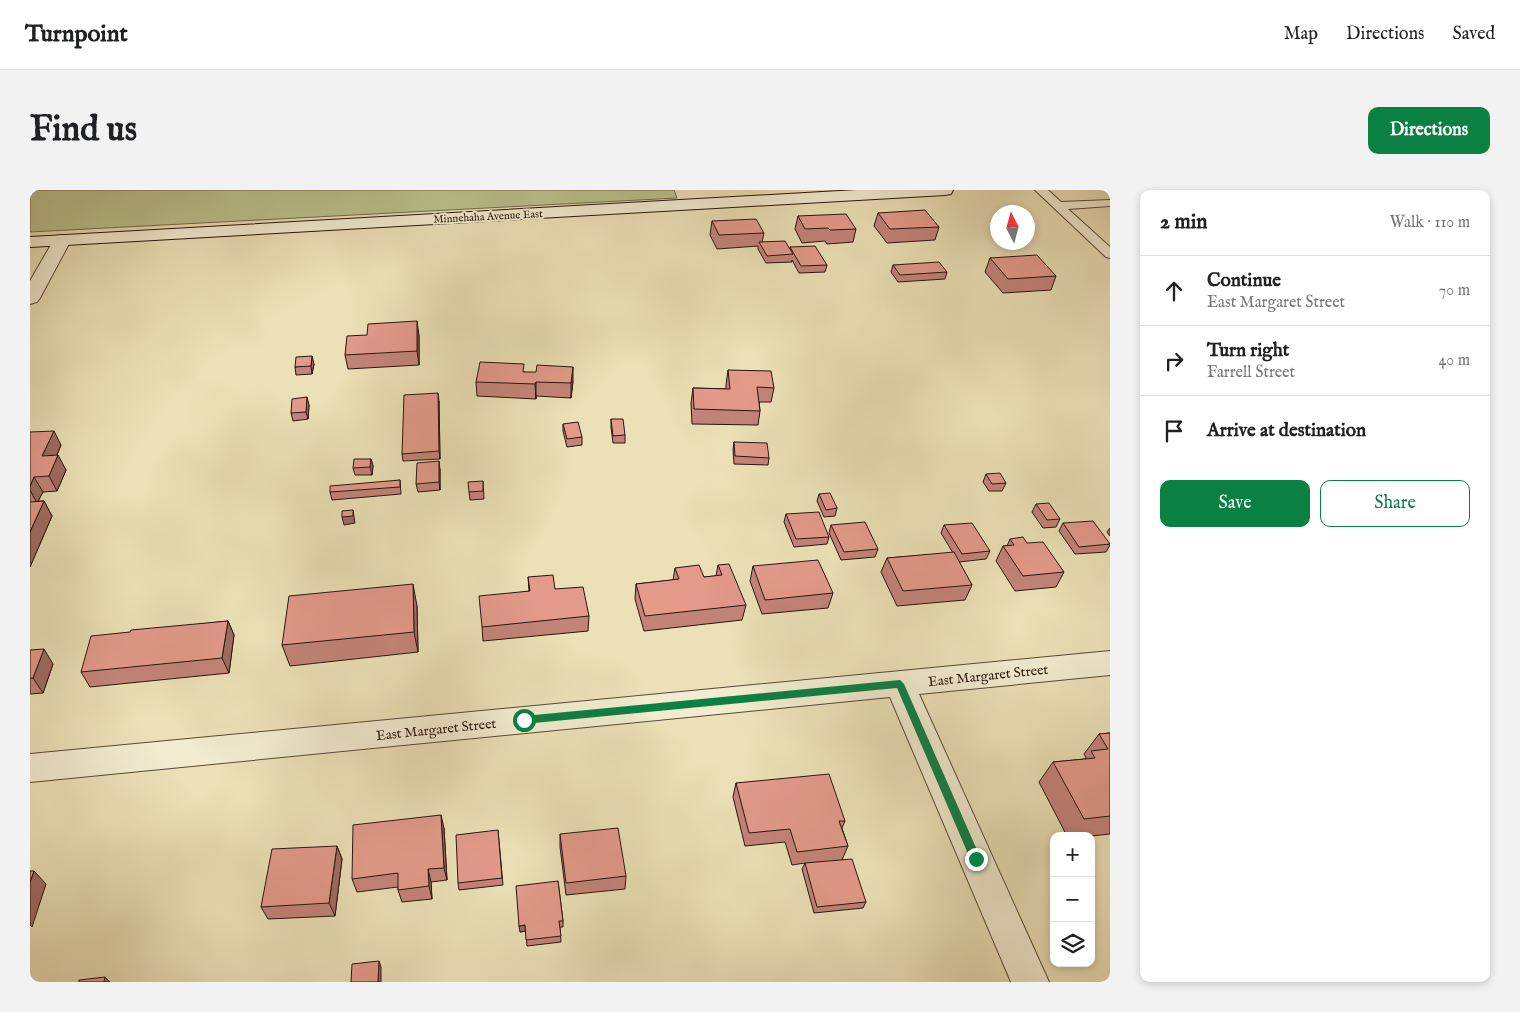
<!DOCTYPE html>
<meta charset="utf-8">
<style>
:root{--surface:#fff;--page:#f2f2f2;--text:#202124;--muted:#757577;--line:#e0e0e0;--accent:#0b8043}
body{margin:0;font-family:"IM FELL English",serif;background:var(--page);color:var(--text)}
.controls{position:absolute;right:15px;bottom:15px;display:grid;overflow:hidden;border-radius:10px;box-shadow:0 2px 8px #0003}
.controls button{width:45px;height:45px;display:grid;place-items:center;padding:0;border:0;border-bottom:1px solid var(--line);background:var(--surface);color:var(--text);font:25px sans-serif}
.compass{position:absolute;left:960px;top:15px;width:45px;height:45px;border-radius:50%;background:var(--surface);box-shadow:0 2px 8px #0003;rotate:354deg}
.stop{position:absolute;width:15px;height:15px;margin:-11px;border:4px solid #0b8043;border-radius:50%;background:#fff}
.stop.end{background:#0b8043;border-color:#fff;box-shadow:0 1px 5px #0008}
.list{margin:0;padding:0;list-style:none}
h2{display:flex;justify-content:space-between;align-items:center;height:65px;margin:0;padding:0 20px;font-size:21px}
h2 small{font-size:16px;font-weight:400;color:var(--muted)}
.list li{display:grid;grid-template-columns:32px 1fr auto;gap:15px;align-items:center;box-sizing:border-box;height:70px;padding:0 20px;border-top:1px solid var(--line)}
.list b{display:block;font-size:19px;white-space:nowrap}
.list p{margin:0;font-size:16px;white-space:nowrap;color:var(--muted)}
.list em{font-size:16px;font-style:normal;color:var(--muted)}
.actions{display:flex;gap:10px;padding:15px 20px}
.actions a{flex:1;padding:11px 0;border:1px solid var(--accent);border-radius:10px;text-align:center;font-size:18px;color:var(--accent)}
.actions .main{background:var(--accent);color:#fff}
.icon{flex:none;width:28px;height:28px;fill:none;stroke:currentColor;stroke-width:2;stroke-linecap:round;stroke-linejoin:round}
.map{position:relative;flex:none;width:1080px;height:792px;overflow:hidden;border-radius:10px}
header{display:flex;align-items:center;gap:30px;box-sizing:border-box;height:70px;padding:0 25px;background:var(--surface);border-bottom:1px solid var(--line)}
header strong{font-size:24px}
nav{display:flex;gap:28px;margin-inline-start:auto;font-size:18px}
.intro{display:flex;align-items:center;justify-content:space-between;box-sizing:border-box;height:120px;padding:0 30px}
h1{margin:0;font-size:35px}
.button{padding:12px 22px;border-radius:10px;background:var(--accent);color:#fff;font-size:18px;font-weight:700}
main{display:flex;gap:30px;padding:0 30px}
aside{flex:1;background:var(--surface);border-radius:10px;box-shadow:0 2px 8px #0003}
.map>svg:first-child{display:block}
.green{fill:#bac18c;stroke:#716b4c}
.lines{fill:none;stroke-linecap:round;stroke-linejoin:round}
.service-casing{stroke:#594836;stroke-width:2}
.minor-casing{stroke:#594836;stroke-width:2}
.secondary-casing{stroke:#28150b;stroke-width:2}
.service{fill:#f2ebd0;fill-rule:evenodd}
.minor{fill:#f2ebd0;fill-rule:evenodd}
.secondary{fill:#f2ebd0;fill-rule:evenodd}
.wall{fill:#c38478;stroke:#28150b}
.shaded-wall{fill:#9f6c61;stroke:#28150b}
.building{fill:#e39a8b;stroke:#28150b}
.route{fill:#0b8043}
.labels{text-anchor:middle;stroke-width:4;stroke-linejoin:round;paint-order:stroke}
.far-street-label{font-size:11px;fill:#28150b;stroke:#f2ebd0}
.street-label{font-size:14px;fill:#28150b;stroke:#f2ebd0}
</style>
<header>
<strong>Turnpoint</strong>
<nav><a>Map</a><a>Directions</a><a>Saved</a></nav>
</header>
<div class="intro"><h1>Find us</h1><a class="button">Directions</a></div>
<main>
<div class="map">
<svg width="1080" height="792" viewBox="0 0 1080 792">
<rect width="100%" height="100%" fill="#ebe0b7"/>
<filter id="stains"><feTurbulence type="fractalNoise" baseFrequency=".004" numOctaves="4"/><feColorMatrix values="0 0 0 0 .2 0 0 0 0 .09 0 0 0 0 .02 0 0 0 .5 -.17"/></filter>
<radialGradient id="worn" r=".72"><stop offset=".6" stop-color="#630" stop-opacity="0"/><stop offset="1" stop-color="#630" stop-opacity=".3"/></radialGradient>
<!-- green -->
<path class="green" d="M0 0H644L647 8 0 42Z"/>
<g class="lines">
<!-- service casing -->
<g class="service-casing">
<path id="service" d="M1005 0H1018L1031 12 1080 10V16L1038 19 1080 57V68L1076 67Z"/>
</g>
<!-- minor casing -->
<g class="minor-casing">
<path id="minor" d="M32 45 38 46 41 50 10 108 7 112 0 114V91L26 46Z
M1080 461V485L889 504 1019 792H981L860 507 0 592V564Z"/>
</g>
<!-- secondary casing -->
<g class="secondary-casing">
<path id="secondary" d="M827 0H923L921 4 915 5 0 57V47Z"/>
</g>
<!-- service -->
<use href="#service" class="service"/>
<!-- minor -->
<use href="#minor" class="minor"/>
<!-- secondary -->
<use href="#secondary" class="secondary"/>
</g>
<!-- wall -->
<path class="wall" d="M848 23 909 37 905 50 857 53 844 36Z
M768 26 826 39 823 52 797 54 795 51 772 53 765 39Z
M682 31 734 43 732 52 760 59V57L797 75 795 82 769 83 762 70V72L736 73 728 59V56L687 59 680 45Z
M960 68 1026 86 1021 100 973 103 955 82Z
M863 75 917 82 915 89 868 92 861 82Z
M337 145H389V175L318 179 315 165Z
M284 174 282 184 266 185 265 177Z
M698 180 744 198 741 212H729L730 221 728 235 662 234 661 213 663 198 696 199V195Z
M494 182 543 191 541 208 506 206V209L447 206 446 192Z
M409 211 410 269 373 271 372 264Z
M279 215 278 229 263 231 261 223Z
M581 229 595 245V253H583L581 237Z
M533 234 552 247V255L537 257 533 241Z
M0 242 31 255 27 265 36 280 27 301 13 302 8 311H14L22 326 0 377Z
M704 252 739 268 738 275 704 274 703 259Z
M341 269 343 276 342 285H325L323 278Z
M410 279V300L388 302 386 294Z
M956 284 976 293 972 301H959L953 292Z
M370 290 371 304 302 310 300 302Z
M453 291 454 309 440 310 439 302Z
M789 304 807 318 805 326 794 327 787 311Z
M1006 314 1030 329 1026 337 1013 338 1002 322Z
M756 324 799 347 797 354 764 357 754 332Z
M1033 333 1080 355 1076 362 1045 364 1029 341Z
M801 335 848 359 845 367 811 370 799 343Z
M914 335 960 361 956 369 929 372 942 395 935 410 867 416 851 382 857 368 923 363 911 343Z
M1080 338V346L1077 342Z
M980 349 997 353 1034 382 1026 397 985 401 966 371 973 356H977Z
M688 375 716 415 712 430 614 441 605 409 606 394 643 390 645 378 674 387 686 386Z
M723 376 803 403 798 418 732 424 720 391Z
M498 387 559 426 558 441 453 451 452 437 499 401Z
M387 416 388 462 260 476 252 455Z
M198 431 204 445 199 483 60 497 51 482 100 442Z
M0 460 23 474 13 503 0 504Z
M1080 543V644L1061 646H1037L1009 592 1023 572 1055 569 1056 568 1054 564 1069 544Z
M706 593 815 631 812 638 818 656 812 670 836 712 833 718 784 723 772 679 775 673 762 675 755 652 715 656 703 607Z
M414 638 417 690 401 692 402 709 372 712 368 700V697L327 702 322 689Z
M468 640 473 695 429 700 428 693Z
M530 644 596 686 595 699 536 705 530 657Z
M307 656 312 669 305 726 238 729 231 717Z
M528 691 533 731V737H530L531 752 497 756 496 741 490 742Z"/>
<!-- shaded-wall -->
<path class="shaded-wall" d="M387 131 389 145V175L387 161Z
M282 166 284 174 282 184 281 176Z
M543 177V191L541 208V193Z
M506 192V209L505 194Z
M408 203 409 211 410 269 409 261Z
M277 207 279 215 278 229 276 222Z
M24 241 31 255 20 281 12 266Z
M28 265 36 280 27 301 19 286Z
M341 269 343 276 342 285 340 277Z
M409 271 410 279V300L409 292Z
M4 287 13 302 7 313 0 300V296Z
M14 311 22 326 0 377V342Z
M323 320 324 327 325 333 314 335 312 327Z
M383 394 387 416 388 462 384 442Z
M198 431 204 445 199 483 192 468Z
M14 459 23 474 13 503 3 488Z
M411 625 414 638 417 690 414 678Z
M307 656 312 669 305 726 299 713Z
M398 679 401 692 402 709 399 696Z
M4 681 16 694 2 737 0 735V692Z
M495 735 496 741 490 742 489 736Z
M349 771 351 777V792H348Z
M75 787 80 792H74Z"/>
<!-- building -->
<path class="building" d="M895 20 909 37 860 39 848 23Z
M816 24 826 39 800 40 798 38 775 39 768 26Z
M726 29 734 43 689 45 682 31Z
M755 51 763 64 737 66 729 52Z
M785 56 797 75 771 76 760 57Z
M1007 65 1026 86 978 89 960 68Z
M909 72 917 82 870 85 863 75Z
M387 131V161L315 165 317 146 337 145 338 134Z
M282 166 281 176 265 177 266 167Z
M450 172 494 174 493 182H506L507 175 543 177 541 193 506 192 505 194 446 192Z
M698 180 741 181 744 198 727 197 730 221 664 219 663 198 700 199Z
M408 203 409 261 372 264 374 205Z
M277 207 276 222 261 223 262 209Z
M581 229H593L595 245 583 246Z
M548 232 552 247 537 249 533 234Z
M24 241 12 266 28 265 19 286 4 287 0 296V242Z
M704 252 737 253 739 268 705 266Z
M324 269H341L340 277 323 278Z
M409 271V292L386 294 387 273Z
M970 283 976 293 962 294 956 284Z
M370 290V297L300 302V296Z
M453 291V301L439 302 438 292Z
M800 303 807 318 796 320 789 304Z
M14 311 0 342V312Z
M1019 313 1030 329 1017 330 1006 314Z
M323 320V326L312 327V321Z
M789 322 799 347 766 349 756 324Z
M1063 331 1080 354 1049 357 1033 333Z
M835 332 848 359 814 362 801 335Z
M942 333 960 361 932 364 914 335Z
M993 347 997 353 1013 352 1034 382 993 386 973 356 984 355 980 349Z
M924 362 942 395 873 401 857 368Z
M788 370 803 403 735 410 723 376Z
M699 374 716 415 615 426 606 394 649 389 645 378 669 375 674 387 692 385 688 375Z
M523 385 525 399 553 397 559 426 452 437 449 406 500 401 498 387Z
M383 394 384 442 252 455 259 406Z
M198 431 192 468 51 482 61 446 100 442 101 440Z
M14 459 3 488H0V460Z
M1080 543V626L1054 629 1023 572 1065 568 1061 561 1078 559 1069 544Z
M799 584 815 631H809L818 656 767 662 760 639 719 643 706 593Z
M411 625 414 678 398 679 399 696 368 700V683L322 689 323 635Z
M588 638 596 686 536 693 530 644Z
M468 640 472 688 428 693 426 645Z
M307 656 299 713 231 717 242 659Z
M822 669 836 712 787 717 775 673Z
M0 681H4L0 692Z
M528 691 533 731H529L531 746 496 750 495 735 489 736 486 696Z
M349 771 348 792H321L322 774Z
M75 787 74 792H49V790Z"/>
<!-- route -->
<path class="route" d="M870 490 874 494 951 669 950 673H942L867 498 494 534 490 530 494 526Z"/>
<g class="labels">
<!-- far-street labels -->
<g class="far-street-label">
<text transform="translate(458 26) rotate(-3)" y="4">Minnehaha Avenue East</text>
</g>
<!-- street labels -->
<g class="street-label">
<text transform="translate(958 485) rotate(-6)" y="5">East Margaret Street</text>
<text transform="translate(406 539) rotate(-6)" y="5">East Margaret Street</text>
</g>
</g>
<rect width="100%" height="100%" filter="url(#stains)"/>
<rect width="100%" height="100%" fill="url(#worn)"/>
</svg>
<div class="controls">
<button>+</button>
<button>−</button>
<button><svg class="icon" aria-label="layers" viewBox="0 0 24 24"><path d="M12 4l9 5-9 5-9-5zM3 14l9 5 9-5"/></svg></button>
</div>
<svg class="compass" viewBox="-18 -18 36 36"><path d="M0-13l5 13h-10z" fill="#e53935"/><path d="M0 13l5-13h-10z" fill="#757577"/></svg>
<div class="stop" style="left:494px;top:530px"></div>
<div class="stop end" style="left:946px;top:669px"></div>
</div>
<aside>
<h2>2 min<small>Walk · 110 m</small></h2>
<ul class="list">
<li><svg class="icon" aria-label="ahead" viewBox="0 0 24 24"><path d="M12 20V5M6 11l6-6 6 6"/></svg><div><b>Continue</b><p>East Margaret Street</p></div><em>70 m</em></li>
<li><svg class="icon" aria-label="right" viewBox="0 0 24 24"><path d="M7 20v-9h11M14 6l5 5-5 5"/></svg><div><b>Turn right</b><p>Farrell Street</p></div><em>40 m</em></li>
<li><svg class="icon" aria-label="arrive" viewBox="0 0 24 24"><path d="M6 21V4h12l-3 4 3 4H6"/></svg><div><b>Arrive at destination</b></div></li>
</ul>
<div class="actions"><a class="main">Save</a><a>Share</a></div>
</aside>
</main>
